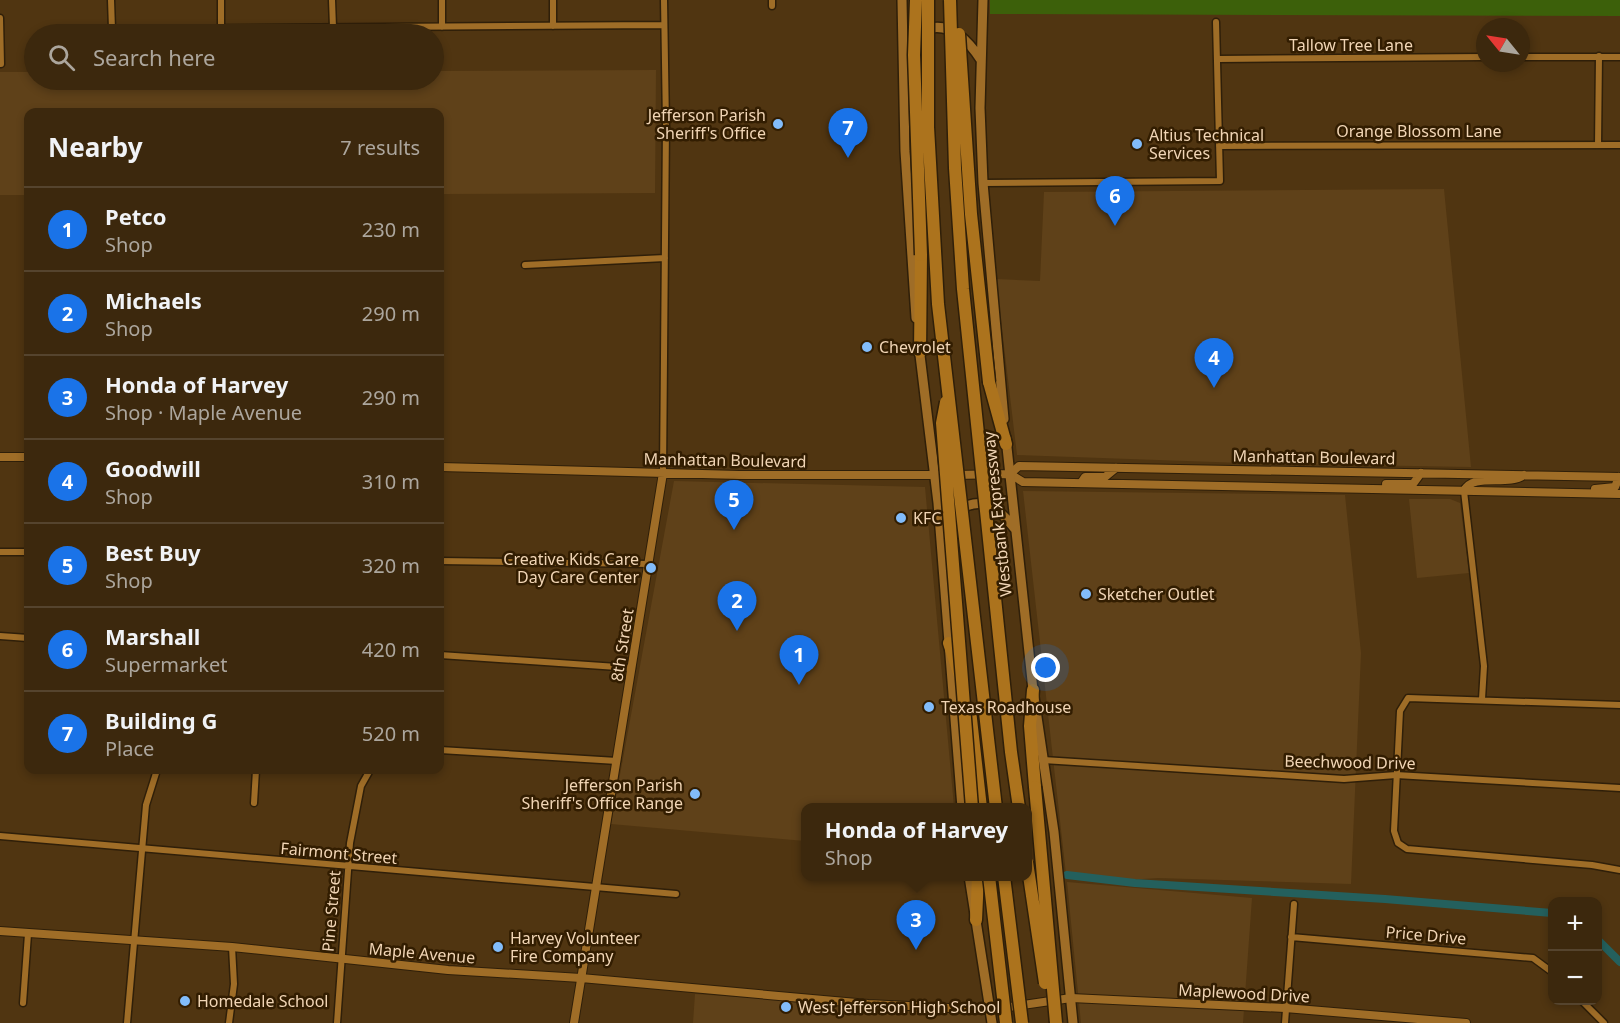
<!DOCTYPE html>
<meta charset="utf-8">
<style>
:root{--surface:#3c280d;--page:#47341b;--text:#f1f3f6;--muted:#aca69d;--line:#55442e;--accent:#1a73e8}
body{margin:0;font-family:"Noto Sans",sans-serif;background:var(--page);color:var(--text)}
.controls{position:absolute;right:18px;bottom:18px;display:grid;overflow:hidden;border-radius:12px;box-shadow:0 3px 9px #0003}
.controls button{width:54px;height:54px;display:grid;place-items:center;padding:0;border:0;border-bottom:2px solid var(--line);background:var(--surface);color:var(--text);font:30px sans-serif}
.compass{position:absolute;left:1476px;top:18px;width:54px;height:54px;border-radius:50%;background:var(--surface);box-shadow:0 3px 9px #0003;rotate:300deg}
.you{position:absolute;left:1046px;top:668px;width:21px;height:21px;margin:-15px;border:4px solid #fff;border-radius:50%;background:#1a73e8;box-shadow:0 0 0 9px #1a73e833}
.badge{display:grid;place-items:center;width:39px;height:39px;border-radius:50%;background:var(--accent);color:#fff;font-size:20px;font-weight:700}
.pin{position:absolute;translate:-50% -50px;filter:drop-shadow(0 2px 3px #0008)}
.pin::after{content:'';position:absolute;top:32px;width:21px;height:18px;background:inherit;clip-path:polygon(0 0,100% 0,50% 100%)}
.popup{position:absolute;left:801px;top:803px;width:231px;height:78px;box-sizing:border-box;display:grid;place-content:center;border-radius:12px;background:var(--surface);filter:drop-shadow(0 2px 4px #0005);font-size:20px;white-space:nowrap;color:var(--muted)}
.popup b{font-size:22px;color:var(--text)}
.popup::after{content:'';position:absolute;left:50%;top:100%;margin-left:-12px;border:12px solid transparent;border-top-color:var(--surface)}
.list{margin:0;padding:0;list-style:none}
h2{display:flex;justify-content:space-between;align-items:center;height:78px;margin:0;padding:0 24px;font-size:26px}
h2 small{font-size:20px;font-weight:400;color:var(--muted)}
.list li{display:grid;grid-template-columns:39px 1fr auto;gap:18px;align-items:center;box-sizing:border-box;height:84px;padding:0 24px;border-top:2px solid var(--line)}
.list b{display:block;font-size:22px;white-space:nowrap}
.list p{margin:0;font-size:20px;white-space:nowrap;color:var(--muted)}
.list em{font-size:20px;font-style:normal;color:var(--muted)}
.icon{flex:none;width:33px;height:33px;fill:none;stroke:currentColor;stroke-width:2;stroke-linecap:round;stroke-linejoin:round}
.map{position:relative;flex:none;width:1620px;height:1023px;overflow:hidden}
.search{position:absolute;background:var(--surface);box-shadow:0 3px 9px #0003;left:24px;top:24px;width:420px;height:66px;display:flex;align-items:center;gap:15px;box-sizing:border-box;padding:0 21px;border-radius:33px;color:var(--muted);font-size:22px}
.panel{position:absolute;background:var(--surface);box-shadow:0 3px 9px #0003;left:24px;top:108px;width:420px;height:666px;border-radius:12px}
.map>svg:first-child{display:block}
.built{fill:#5f4119}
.green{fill:#3c600a}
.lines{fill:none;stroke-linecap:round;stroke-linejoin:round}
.canal{stroke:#24605d;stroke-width:8}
.minor-casing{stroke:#2f1f09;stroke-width:9}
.tertiary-casing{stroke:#2f1f09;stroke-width:10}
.secondary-casing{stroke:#2f1f09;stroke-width:12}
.motorway-casing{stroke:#2f1f09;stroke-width:15}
.minor{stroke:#9f6d27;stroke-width:6}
.tertiary{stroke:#9f6d27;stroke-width:8}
.secondary{stroke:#9f6d27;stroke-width:9}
.motorway{stroke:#ac731d;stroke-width:12}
.motorway-bridge-casing{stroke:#2f1f09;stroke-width:15;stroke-linecap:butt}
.motorway-bridge{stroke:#ac731d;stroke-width:12}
.poi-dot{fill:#82bcfa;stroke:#321d01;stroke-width:2}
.labels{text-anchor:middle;stroke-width:5;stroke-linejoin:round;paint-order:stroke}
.street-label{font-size:16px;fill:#f1d5b5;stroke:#321d01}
.poi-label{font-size:16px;fill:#f1d5b5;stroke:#321d01;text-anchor:start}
</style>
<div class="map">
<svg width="1620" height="1023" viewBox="0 0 1620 1023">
<rect width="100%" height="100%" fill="#503511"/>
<!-- built -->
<path class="built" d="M656 70 655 193 440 194V112H28V195H0V72H34V80H434V71Z
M1444 189 1471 467 1243 463 1017 455 996 279 1040 281 1044 192Z
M674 481 925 487 954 807 805 808V841L611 824Z
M1023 491 1345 495 1361 653 1351 884 1158 878 1127 880 1066 874Z
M1409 499H1450L1460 503 1469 573 1417 578Z
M1067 882 1252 898 1243 1023H1081Z
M695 994 993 1015V1023H693Z"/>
<!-- green -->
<path class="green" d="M990 0H1620V16L990 14Z"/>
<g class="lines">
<!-- canal -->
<path class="canal" d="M1067 875 1135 883 1385 899 1552 913
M1598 940 1620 962"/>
<!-- minor casing -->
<g class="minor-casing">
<path id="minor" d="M111 0 112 29 662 25
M221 0V27
M332 0 333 27
M772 6V0
M0 18 1 64
M553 26V0
M442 27V0
M1521 57H1620
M1218 59 1485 57
M1598 145 1599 56
M1219 146 1620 145
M983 183 1220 181 1216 22
M525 265 665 258
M663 473 666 125 664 0
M1464 491 1484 666 1482 699
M0 552H28
M440 561 650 564
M0 636 28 638
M440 655 632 668
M1620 705 1408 698 1400 711 1394 831 1398 843 1407 849 1592 865 1620 870
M440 750 617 761
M1043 760 1344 779 1396 775 1620 788
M254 803 256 770
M0 836 676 894
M1291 937 1533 958 1552 972
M1581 1000 1604 1023
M23 1003 28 934
M127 1023 146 805 157 770
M229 1023 234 984 232 947
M337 1023 350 843 361 786 370 770
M1285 1023 1294 904"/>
</g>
<!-- tertiary casing -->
<g class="tertiary-casing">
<path id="tertiary" d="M0 457H28
M440 467 739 475H939
M1010 474 1019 466 1620 477
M954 475 1010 474 1023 482 1620 494
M1081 483 1085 477H1105L1116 468
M1386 484H1413L1421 473
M1595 489 1615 487 1619 477
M1464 491C1473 472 1508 487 1524 475
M0 931 232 947 448 970 581 978 868 1004 989 1010 1071 998 1285 1008 1466 1023
M574 1023 663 473"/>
</g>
<!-- secondary casing -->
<g class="secondary-casing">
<path id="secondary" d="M902 0 905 151 916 318
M983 0 980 108 983 183 1004 419
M922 31C948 19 968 40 981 60
M919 347 938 503 962 808
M1006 438 1033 690 1054 832 1073 1023
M958 511C982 494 999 508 1015 529
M969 876 992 1023"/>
</g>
<!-- motorway casing -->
<g class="motorway-casing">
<path id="motorway" d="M920 352 921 255
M989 382 1006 444
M949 643 960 676
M1033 690 1030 726 1035 787
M970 710 981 808
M976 920 978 876"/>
</g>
<!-- minor -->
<use href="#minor" class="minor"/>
<!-- tertiary -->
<use href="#tertiary" class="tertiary"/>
<!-- secondary -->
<use href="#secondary" class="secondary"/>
<!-- motorway -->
<use href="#motorway" class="motorway"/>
<!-- motorway-bridge casing -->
<g class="motorway-bridge-casing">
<path id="motorway-bridge" d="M916 0 914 55 921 255
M928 0V127L938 304 996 808
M950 0 955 168 963 289 1011 752 1019 808
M959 34 971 214 989 382
M946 402 942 423 972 808
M1035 787 1056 1023
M1027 862 1045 983
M989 876 1006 1023
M1004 876 1022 1023"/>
</g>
<!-- motorway-bridge -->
<use href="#motorway-bridge" class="motorway-bridge"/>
</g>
<!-- markers -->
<g class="poi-dot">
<circle cx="778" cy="124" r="6"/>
<circle cx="1137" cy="144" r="6"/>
<circle cx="867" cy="347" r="6"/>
<circle cx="901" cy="518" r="6"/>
<circle cx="651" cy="568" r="6"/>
<circle cx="1086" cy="594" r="6"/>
<circle cx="929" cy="707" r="6"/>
<circle cx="695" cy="794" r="6"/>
<circle cx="498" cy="947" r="6"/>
<circle cx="185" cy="1001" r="6"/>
<circle cx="786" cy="1007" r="6"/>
</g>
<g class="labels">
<!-- street labels -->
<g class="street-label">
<text x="1351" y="51">Tallow Tree Lane</text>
<text x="1419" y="137">Orange Blossom Lane</text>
<text transform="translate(1314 457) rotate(1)" y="6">Manhattan Boulevard</text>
<text transform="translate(725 460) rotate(1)" y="6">Manhattan Boulevard</text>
<text transform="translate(997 514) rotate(-96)" y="6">Westbank Expressway</text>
<text transform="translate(622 645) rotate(-81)" y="6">8th Street</text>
<text transform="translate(1350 762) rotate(1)" y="6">Beechwood Drive</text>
<text transform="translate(339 853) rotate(5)" y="6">Fairmont Street</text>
<text transform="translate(331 911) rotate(-85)" y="6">Pine Street</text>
<text transform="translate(1426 935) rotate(5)" y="6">Price Drive</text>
<text transform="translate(422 953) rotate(5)" y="6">Maple Avenue</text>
<text transform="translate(1244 993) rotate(3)" y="6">Maplewood Drive</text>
</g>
<!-- poi labels -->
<g class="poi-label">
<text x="766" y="121" text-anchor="end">Jefferson Parish<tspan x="766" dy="18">Sheriff's Office</tspan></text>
<text x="1149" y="141">Altius Technical<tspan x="1149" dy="18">Services</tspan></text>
<text x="879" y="353">Chevrolet</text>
<text x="913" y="524">KFC</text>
<text x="639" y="565" text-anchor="end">Creative Kids Care<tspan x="639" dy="18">Day Care Center</tspan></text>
<text x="1098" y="600">Sketcher Outlet</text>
<text x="941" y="713">Texas Roadhouse</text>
<text x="683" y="791" text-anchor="end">Jefferson Parish<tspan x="683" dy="18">Sheriff's Office Range</tspan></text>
<text x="510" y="944">Harvey Volunteer<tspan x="510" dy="18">Fire Company</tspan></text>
<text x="197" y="1007">Homedale School</text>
<text x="798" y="1013">West Jefferson High School</text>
</g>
</g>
</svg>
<div class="controls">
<button>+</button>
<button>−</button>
</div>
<svg class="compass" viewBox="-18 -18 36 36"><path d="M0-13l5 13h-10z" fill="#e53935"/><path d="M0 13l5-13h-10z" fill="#aca69d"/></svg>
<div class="you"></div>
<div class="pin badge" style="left:799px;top:685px">1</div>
<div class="pin badge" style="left:737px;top:631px">2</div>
<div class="pin badge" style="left:916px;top:950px">3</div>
<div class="popup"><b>Honda of Harvey</b>Shop</div>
<div class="pin badge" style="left:1214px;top:388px">4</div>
<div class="pin badge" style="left:734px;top:530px">5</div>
<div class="pin badge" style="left:1115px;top:226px">6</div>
<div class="pin badge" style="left:848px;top:158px">7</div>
<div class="search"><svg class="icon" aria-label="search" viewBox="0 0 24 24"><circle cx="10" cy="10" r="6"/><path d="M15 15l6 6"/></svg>Search here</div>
<section class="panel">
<h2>Nearby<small>7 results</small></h2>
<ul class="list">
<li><span class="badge">1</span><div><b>Petco</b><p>Shop</p></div><em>230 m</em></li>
<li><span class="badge">2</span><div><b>Michaels</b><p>Shop</p></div><em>290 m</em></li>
<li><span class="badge">3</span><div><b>Honda of Harvey</b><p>Shop · Maple Avenue</p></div><em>290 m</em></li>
<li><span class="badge">4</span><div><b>Goodwill</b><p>Shop</p></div><em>310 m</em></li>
<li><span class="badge">5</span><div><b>Best Buy</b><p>Shop</p></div><em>320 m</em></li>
<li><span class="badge">6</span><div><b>Marshall</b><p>Supermarket</p></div><em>420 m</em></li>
<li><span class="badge">7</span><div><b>Building G</b><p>Place</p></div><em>520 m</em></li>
</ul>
</section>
</div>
